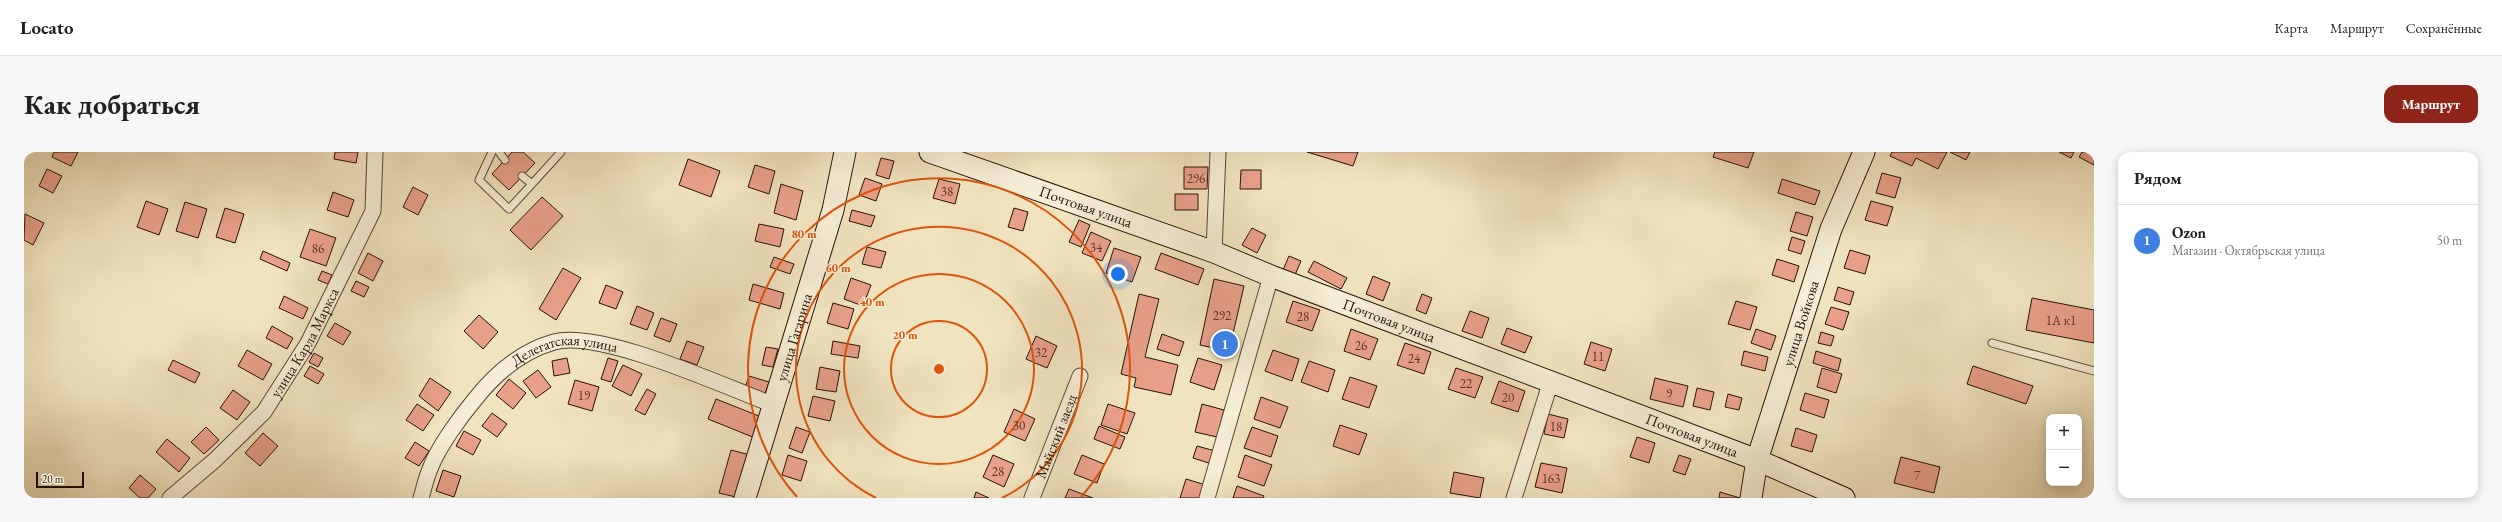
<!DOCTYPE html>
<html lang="ru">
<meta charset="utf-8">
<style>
:root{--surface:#fff;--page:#f6f6f6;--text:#222;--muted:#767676;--line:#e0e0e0;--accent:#8f2418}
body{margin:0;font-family:"EB Garamond",serif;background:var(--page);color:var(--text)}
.controls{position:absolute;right:12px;bottom:12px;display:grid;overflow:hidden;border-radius:8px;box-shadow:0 2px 10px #0003}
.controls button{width:36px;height:36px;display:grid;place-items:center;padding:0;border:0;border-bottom:1px solid var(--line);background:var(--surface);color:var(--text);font:20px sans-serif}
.scale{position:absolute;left:12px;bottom:10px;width:48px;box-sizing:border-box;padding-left:4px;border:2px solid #281105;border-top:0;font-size:11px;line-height:14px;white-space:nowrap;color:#281105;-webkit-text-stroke:3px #f5edd6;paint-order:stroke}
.you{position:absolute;left:1094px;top:122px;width:14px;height:14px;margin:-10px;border:3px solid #fff;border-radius:50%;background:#1a73e8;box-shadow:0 0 0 6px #1a73e833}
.badge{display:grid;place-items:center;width:26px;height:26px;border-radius:50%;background:var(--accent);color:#fff;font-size:13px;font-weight:700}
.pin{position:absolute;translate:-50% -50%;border:2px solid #fff;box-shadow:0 1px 4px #0006}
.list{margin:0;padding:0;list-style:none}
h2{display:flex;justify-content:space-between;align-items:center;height:52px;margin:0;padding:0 16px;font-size:17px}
h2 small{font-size:13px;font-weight:400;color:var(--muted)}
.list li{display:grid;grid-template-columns:26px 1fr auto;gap:12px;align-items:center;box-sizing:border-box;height:72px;padding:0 16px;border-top:1px solid var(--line)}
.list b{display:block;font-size:15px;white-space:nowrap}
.list p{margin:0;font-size:13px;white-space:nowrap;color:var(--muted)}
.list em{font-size:13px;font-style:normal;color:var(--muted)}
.map{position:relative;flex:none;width:2070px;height:346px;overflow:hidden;border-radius:12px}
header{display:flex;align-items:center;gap:24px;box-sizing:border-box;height:56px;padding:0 20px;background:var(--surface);border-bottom:1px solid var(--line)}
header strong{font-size:19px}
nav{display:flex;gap:22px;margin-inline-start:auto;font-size:14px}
.intro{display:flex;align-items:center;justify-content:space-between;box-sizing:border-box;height:96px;padding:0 24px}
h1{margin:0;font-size:28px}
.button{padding:10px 18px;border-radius:12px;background:var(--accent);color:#fff;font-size:14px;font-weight:700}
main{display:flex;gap:24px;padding:0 24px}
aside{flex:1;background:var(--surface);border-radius:12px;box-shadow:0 2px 10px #0003}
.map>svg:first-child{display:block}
.building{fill:#e9a08a;stroke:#281105}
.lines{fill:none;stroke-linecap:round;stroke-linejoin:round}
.service-casing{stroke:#5a4634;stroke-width:9}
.minor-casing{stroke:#5a4634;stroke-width:17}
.secondary-casing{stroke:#281105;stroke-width:23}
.service{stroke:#f5edd6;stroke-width:7}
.minor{stroke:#f5edd6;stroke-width:15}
.secondary{stroke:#f5edd6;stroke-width:21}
.ring{fill:none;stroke:#de550c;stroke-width:2}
.labels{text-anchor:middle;stroke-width:3;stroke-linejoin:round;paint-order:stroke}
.number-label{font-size:13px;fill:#583526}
.street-label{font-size:15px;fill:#281105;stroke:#f5edd6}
.centre{fill:#de550c;stroke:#f5edd6;stroke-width:2}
.ring-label{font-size:12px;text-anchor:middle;font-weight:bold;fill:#de550c;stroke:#f5edd6;stroke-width:3;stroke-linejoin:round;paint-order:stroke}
</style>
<header>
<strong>Locato</strong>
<nav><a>Карта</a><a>Маршрут</a><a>Сохранённые</a></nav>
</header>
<div class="intro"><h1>Как добраться</h1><a class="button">Маршрут</a></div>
<main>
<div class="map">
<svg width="2070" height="346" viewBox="0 0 2070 346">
<rect width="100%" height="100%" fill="#f0e4c0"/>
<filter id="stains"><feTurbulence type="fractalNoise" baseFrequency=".005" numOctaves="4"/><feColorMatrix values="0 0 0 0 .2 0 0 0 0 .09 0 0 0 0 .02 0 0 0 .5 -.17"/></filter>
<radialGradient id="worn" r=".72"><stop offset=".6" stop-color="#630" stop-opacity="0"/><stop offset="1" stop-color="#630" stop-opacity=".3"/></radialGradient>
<!-- building -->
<path class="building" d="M30 0H54L47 14 28 5Z
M311 0H334L332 11 310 7Z
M488 0H499L511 11 485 38 468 22Z
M1283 0H1334L1329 14Z
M1691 0H1730L1724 16 1689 5Z
M1868 0H1923L1914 17 1892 6 1888 14 1866 4Z
M1926 0H1946L1942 8Z
M2035 0H2050L2047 6Z
M2058 0H2070V13L2055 5Z
M857 6 870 9 865 27 852 23Z
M664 7 696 19 687 45 655 33Z
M731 13 751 19 745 42 724 35Z
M1160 15H1184L1183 37H1160Z
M23 17 38 24 29 41 15 34Z
M1217 18H1237V37H1216Z
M1858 21 1877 26 1871 46 1852 41Z
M841 26 858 32 852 49 835 43Z
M915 27 936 32 931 52 909 46Z
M1758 27 1796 39 1791 53 1754 41Z
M757 32 779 39 772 68 750 61Z
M389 35 404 43 394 63 379 55Z
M309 40 330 48 324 65 303 58Z
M1151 42H1174V58H1151Z
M518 45 539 64 507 98 486 78Z
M122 49 144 57 135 83 113 75Z
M1847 49 1869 55 1863 74 1841 68Z
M161 50 183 57 174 86 152 79Z
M201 56 220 62 211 91 192 85Z
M990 56 1004 60 999 79 984 75Z
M828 58 851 64 847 75 825 69Z
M1772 60 1789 65 1783 84 1766 79Z
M1 62 20 71 9 93 0 88Z
M1055 68 1066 73 1057 95 1045 90Z
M735 72 760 77 756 95 731 89Z
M1228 76 1242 83 1233 101 1218 93Z
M286 77 312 86 302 114 276 105Z
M1067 80 1087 89 1078 109 1058 101Z
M1768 85 1781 89 1777 102 1764 98Z
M843 95 862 100 857 116 838 112Z
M1090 96 1117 105 1108 130 1082 121Z
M1826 98 1846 104 1841 122 1820 116Z
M239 99 266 111 263 119 236 107Z
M344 101 359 109 349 129 334 121Z
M1137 101 1180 117 1174 133 1131 117Z
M1265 104 1277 109 1271 123 1259 118Z
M750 105 770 112 766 122 746 115Z
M1753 107 1775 114 1770 130 1748 123Z
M1290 109 1323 126 1317 137 1284 120Z
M539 116 557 126 532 168 515 157Z
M298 119 308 123 304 132 294 128Z
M1349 124 1366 131 1359 149 1342 142Z
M827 126 847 133 839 154 820 147Z
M1190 127 1220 134 1205 199 1176 193Z
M332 129 345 135 340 145 327 139Z
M729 132 760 141 756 157 725 148Z
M582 133 599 140 592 157 575 151Z
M1814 135 1830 140 1826 153 1810 148Z
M1115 142 1135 147 1121 205 1154 213 1147 243 1110 235 1112 226 1097 222Z
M1398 142 1408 146 1402 162 1392 158Z
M260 144 284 156 279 167 255 156Z
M2008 146 2070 158V191L2002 178Z
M1269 149 1296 158 1288 179 1262 170Z
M1712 149 1733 155 1726 178 1704 172Z
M809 151 830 157 824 177 803 171Z
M613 154 630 161 623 178 606 172Z
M1807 155 1825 160 1819 178 1801 172Z
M1446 159 1465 166 1458 186 1438 179Z
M455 163 474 180 459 197 440 179Z
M637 166 653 172 646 190 630 184Z
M311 171 327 180 319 193 303 184Z
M248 174 269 186 263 197 242 186Z
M1483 176 1508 185 1501 201 1477 192Z
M1327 177 1354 187 1346 208 1320 199Z
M1732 177 1752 184 1747 198 1727 191Z
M1797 180 1810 184 1807 194 1794 191Z
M1138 182 1160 190 1155 204 1133 197Z
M1012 184 1033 194 1023 216 1002 207Z
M663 189 680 195 673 213 656 207Z
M809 189 836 194 834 206 807 202Z
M1567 190 1588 197 1581 219 1560 212Z
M1381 191 1407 200 1400 222 1373 213Z
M742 195 754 197 749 215 738 213Z
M223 198 248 212 239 228 214 214Z
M1249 198 1275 207 1268 229 1241 219Z
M1720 199 1744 205 1741 219 1717 213Z
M1792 199 1817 207 1814 219 1789 211Z
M290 201 299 206 294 215 285 210Z
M543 206 546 221 530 224 528 209Z
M584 206 594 209 587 230 577 227Z
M1174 206 1198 213 1190 238 1166 230Z
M149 208 176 221 171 231 144 218Z
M1285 209 1311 218 1304 240 1277 230Z
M599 213 618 222 607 244 588 234Z
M286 214 300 222 294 232 280 224Z
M1949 214 2009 234 2002 252 1943 232Z
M796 215 816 219 812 240 792 237Z
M1432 216 1459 225 1451 246 1424 237Z
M1798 216 1818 222 1812 241 1793 235Z
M514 218 527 235 512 246 499 229Z
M725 224 745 230 741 242 721 236Z
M1326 225 1353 234 1345 256 1318 247Z
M406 226 427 240 414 259 395 244Z
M1631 226 1664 234 1659 255 1626 247Z
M485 227 502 241 489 257 472 243Z
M551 228 575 235 568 259 544 252Z
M1475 229 1501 239 1494 260 1467 251Z
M1673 236 1690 240 1686 258 1669 254Z
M623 237 632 242 621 263 611 258Z
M209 238 226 250 213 268 196 256Z
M1781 241 1805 248 1800 266 1776 258Z
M1704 242 1718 246 1715 258 1701 255Z
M789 244 811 249 806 269 784 264Z
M1237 245 1264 255 1256 276 1230 267Z
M692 247 740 266 731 286 684 267Z
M393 252 410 263 399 279 382 268Z
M1084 252 1111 261 1103 282 1077 273Z
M1178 252 1200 258 1193 285 1171 280Z
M990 257 1011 267 1001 289 980 280Z
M468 261 483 272 473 285 458 274Z
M1524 262 1544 267 1540 286 1520 282Z
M1316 273 1343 282 1335 303 1309 294Z
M1075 274 1101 285 1096 297 1070 287Z
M182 275 195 288 180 302 167 290Z
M772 275 786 280 778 301 765 296Z
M1228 275 1254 284 1247 305 1220 296Z
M1772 276 1793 283 1788 300 1767 294Z
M440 279 457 288 449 303 432 294Z
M239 281 254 294 236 314 221 301Z
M1613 285 1631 291 1625 311 1606 305Z
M143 287 166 306 155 320 132 300Z
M391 290 405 299 395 314 381 306Z
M1173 294 1195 300 1191 313 1169 306Z
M707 298 730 304 716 346 695 341Z
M764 303 783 309 777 329 758 323Z
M969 303 990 312 980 335 959 325Z
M1058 303 1080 312 1073 331 1050 322Z
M1221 303 1248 313 1240 334 1214 325Z
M1655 303 1667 307 1661 323 1649 319Z
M1877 305 1916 315 1910 341 1870 331Z
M1517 311 1543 316 1538 341 1511 335Z
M419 318 437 324 430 345 412 339Z
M1430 320 1460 326 1456 346 1426 341Z
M116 323 132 337 124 346H116L105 336Z
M1162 327 1185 334 1181 346H1156Z
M1213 334 1240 344 1239 346H1209Z
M1045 337 1069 346H1041Z
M952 340 965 346H950Z
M1696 340 1716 346H1695Z"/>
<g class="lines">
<!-- service casing -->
<g class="service-casing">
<path id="service" d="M468 0 455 28 485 57 508 32
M475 0 481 8
M498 24 508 32 537 0
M1968 191 2070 219"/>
</g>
<!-- minor casing -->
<g class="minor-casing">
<g id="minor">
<path d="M1190 100 1194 0"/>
<path id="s1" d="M146 346 191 308 240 260 284 191 349 59 351 0"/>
<path id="s2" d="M397 346C400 336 402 326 406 317 414 295 437 264 452 246 472 221 498 199 530 190 576 177 702 235 750 253"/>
<path id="s3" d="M1008 346 1056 224"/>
<path d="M1183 346 1247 124"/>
<path d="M1490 346 1527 229"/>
</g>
</g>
<!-- secondary casing -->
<g class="secondary-casing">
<g id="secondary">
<path id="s4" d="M906 0 1190 100 1247 124 1733 308 1820 346"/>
<path id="s5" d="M721 346 809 58 821 0"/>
<path id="s6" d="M1727 346 1733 308 1807 77 1840 0"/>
</g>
</g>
<!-- service -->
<use href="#service" class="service"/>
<!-- minor -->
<use href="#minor" class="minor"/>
<!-- secondary -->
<use href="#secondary" class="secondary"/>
</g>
<!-- distance rings -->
<g class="ring">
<circle cx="915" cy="217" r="48"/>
<circle cx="915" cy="217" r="95"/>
<path d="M852 346A143 143 0 1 1 978 346"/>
<path d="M773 345A191 191 0 1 1 1057 345"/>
</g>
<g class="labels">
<!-- number labels -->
<g class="number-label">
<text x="1172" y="31">296</text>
<text x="923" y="44">38</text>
<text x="1072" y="100">34</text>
<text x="294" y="101">86</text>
<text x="1198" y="168">292</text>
<text x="1279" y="169">28</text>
<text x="2037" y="173">1А к1</text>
<text x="1337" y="198">26</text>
<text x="1017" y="205">32</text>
<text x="1574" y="209">11</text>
<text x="1390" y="211">24</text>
<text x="1442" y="236">22</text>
<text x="1645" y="246">9</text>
<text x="560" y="248">19</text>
<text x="1484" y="250">20</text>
<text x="995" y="278">30</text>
<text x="1532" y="279">18</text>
<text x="974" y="324">28</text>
<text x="1893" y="328">7</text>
<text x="1527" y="331">163</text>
</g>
<!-- street labels -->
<g class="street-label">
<text dy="5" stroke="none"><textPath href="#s4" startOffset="165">Почтовая улица</textPath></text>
<text dy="5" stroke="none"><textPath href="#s4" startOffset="489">Почтовая улица</textPath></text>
<text dy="5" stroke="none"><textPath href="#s6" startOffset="182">улица Войкова</textPath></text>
<text dy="5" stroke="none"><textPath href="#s5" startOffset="168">улица Гагарина</textPath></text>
<text dy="5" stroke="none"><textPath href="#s1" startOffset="208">улица Карла Маркса</textPath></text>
<text dy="5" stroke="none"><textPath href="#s2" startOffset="222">Делегатская улица</textPath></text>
<text dy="5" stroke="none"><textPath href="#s4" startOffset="813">Почтовая улица</textPath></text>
<text dy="5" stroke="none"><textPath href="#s3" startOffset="66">Майский заезд</textPath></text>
</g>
</g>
<circle cx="915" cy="217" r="6" class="centre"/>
<g class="ring-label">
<text x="780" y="86">80 m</text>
<text x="814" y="120">60 m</text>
<text x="848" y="154">40 m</text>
<text x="881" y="187">20 m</text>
</g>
<rect width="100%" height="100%" filter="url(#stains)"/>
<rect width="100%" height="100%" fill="url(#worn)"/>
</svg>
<div class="controls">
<button>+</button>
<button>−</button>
</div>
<div class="scale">20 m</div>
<div class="you"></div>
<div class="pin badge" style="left:1201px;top:192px;background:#3f7fe0">1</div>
</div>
<aside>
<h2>Рядом<small></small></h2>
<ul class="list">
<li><span class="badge" style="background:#3f7fe0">1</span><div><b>Ozon</b><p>Магазин · Октябрьская улица</p></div><em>50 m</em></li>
</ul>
</aside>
</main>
